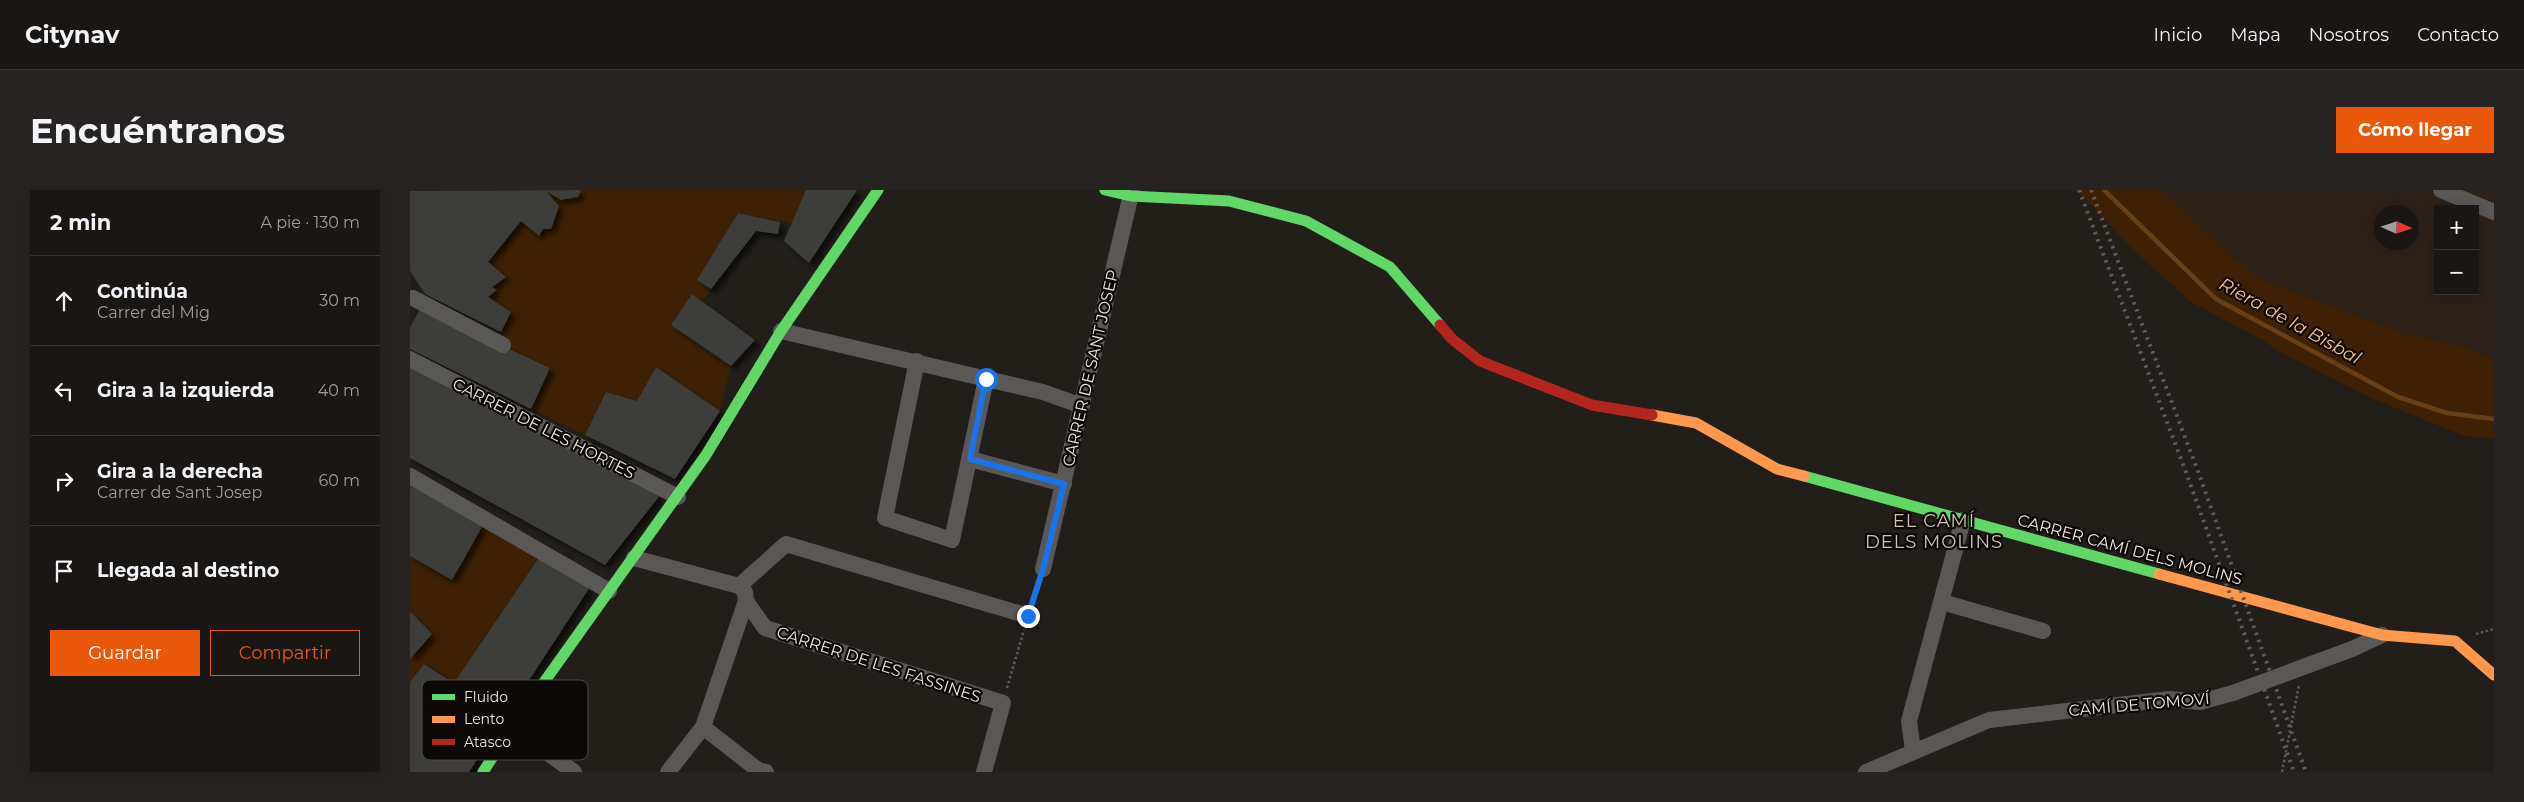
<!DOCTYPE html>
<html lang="es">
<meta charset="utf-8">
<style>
:root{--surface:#1a1614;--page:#272322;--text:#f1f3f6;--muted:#9f9fa0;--line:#383534;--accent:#ea580c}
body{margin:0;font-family:Montserrat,sans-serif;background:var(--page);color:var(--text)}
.controls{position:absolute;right:15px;top:15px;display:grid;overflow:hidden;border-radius:0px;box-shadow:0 2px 12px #0003}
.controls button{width:45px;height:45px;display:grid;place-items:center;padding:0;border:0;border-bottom:1px solid var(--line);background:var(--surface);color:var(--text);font:25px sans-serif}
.compass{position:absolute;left:1964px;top:15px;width:45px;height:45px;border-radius:50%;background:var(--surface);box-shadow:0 2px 12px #0003;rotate:93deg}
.stop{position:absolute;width:15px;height:15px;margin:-11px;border:4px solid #1a73e8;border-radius:50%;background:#fff}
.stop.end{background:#1a73e8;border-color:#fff;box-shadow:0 1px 5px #0008}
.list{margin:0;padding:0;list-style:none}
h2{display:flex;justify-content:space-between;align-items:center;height:65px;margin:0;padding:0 20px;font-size:21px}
h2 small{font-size:16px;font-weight:400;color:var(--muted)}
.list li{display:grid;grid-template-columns:32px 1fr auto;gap:15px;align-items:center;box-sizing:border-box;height:90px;padding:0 20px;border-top:1px solid var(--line)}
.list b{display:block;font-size:19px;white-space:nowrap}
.list p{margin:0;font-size:16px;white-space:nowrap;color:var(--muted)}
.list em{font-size:16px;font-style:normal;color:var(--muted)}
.actions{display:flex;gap:10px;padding:15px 20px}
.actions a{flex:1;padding:11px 0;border:1px solid var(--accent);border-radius:0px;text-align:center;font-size:18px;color:var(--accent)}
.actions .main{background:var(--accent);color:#fff}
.icon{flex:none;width:28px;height:28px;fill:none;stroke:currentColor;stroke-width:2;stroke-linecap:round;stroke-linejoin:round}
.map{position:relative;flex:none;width:2084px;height:582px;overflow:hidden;border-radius:0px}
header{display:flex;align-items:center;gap:30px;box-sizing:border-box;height:70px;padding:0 25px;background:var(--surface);border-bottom:1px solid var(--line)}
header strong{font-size:24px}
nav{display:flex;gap:28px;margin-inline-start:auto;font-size:18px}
.intro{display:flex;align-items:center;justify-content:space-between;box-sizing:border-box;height:120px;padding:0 30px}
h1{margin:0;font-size:35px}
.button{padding:12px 22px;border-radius:0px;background:var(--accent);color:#fff;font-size:18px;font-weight:700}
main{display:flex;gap:30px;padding:0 30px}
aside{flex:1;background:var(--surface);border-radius:0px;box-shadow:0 2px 12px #0003}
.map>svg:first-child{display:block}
.built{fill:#2e2117;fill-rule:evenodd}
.green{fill:#3e2104}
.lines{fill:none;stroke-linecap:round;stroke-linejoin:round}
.stream{stroke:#693f18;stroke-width:4.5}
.building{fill:#3c3d3a;filter:url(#shadow)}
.path{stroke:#5e5a59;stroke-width:2.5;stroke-dasharray:2.5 2.5;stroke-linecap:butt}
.street{stroke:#5a5856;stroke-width:16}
.fast{stroke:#63d668;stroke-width:11}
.slow{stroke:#ff974d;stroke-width:11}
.jam{stroke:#b3261e;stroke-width:11}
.rail{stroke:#5e5c5a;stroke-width:4;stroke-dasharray:2.5 5;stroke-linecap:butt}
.route{stroke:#1a73e8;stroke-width:6}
.labels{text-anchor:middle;stroke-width:4.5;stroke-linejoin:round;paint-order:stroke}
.street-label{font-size:16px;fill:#ece6e1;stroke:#0c0806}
.water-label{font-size:18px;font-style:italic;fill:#fcc192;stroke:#0c0806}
.neighbourhood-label{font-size:18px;letter-spacing:1px;fill:#cec1b8;stroke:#0c0806}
.key{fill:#0c0806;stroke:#4f4b48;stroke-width:1}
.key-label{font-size:14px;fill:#ece6e1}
</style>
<header>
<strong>Citynav</strong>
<nav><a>Inicio</a><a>Mapa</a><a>Nosotros</a><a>Contacto</a></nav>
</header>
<div class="intro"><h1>Encuéntranos</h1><a class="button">Cómo llegar</a></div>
<main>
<aside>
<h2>2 min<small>A pie · 130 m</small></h2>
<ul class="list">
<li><svg class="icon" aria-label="ahead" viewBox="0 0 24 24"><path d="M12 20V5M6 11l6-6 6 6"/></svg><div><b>Continúa</b><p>Carrer del Mig</p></div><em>30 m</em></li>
<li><svg class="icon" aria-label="left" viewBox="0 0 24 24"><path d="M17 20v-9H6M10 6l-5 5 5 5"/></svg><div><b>Gira a la izquierda</b></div><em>40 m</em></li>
<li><svg class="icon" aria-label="right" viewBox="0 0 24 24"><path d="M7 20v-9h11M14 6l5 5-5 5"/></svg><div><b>Gira a la derecha</b><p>Carrer de Sant Josep</p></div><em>60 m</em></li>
<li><svg class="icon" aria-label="arrive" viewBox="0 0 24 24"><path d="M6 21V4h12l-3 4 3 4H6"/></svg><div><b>Llegada al destino</b></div></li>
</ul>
<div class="actions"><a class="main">Guardar</a><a>Compartir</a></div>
</aside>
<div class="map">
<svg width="2084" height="582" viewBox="0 0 2084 582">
<defs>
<filter id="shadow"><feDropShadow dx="4.5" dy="4.5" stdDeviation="2.5" flood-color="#0009"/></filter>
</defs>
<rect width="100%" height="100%" fill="#221e1a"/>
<!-- built -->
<path class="built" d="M1750 0H2084V169L2057 158 1990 142 1847 88ZM2028 19H2065V101H2028ZM1972 22H2002V52H1972Z"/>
<!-- green -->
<path class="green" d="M171 0H396L382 33 328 23 287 90 301 99 292 111 282 104 261 135 321 176 310 221 246 177 227 211 196 202 175 245 121 219 140 178 98 158 91 142 101 122 78 107 87 100 82 97 78 72 111 31 128 46 133 39H141L149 16 136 1 151 10 168 7Z
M1667 0H1750L1847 88 1990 142 2057 158 2084 169V249L2054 246 1959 207 1866 160 1856 152 1781 112 1721 58Z
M73 335 130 366 44 493 16 473 0 492V469L22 444 2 422 0 424V366L42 390Z"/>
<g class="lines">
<!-- stream -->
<path class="stream" d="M1694 0 1806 109 1988 207 2037 223 2084 229"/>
</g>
<!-- building -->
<path class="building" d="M171 0 168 7 151 10 136 1 149 16 141 39H133L129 46 111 31 78 72 96 87 82 97 87 100 78 107 101 122 91 142 15 104 0 81V1Z
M396 0H447L399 73 374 51Z
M328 23 370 32 368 44 346 41 301 99 287 90Z
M282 104 345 150 321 176 261 135Z
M11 118 140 178 121 219 0 159V137Z
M0 174 251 304 195 375 0 268Z
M246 177 310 221 265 289 175 245 196 202 227 211Z
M0 291 73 335 42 390 0 366Z
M130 366 180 397 59 582H0V492L14 474 44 493Z
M1 422 22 444 0 469V424Z"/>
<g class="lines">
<!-- path -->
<path class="path" d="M623 411 629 393
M2066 444 2084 439
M597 498 614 440
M1872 582 1889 495"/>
<!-- street -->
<path class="street" d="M2031 0 2084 22
M3 108 93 155
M371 141 633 202 672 216
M0 169 268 307
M507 171 475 328 542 350 576 189
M560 269 654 294
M0 286 199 401
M224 368 329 396 335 402 336 411 355 438 593 513 574 582
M633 379 722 0
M329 396 376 354 618 426
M1532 412 1633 441
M102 537 164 582
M293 537 348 580 356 582
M1503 561 1499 531 1553 330
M258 582 293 537 336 411
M1456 582 1579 530 1759 509 1790 512 1823 503 1942 459 1972 445"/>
<!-- fast -->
<path class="fast" d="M695 0 721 6 819 11 896 31 980 77 1030 135
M1394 286 1749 384
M73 582 102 537 296 265 371 141 468 0"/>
<!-- slow -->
<path class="slow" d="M1242 225 1286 233 1367 279 1394 286
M1749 384 1972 445 2045 451 2084 485"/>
<!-- jam -->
<path class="jam" d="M1030 135 1042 149 1070 171 1182 215 1242 225"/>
<!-- rail -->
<path class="rail" d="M1669 0 1777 285 1884 582
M1681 0 1786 276 1896 582"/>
</g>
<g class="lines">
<!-- route -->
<path class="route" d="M576 189 560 269 654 294 633 379 618 426"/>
</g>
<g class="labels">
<!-- street labels -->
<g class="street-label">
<text transform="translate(680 178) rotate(-77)" y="6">CARRER DE SANT JOSEP</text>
<text transform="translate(134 238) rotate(27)" y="6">CARRER DE LES HORTES</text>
<text transform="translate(1720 359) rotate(15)" y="6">CARRER CAMÍ DELS MOLINS</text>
<text transform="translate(469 474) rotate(18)" y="6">CARRER DE LES FASSINES</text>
<text transform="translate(1729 514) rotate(-5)" y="6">CAMÍ DE TOMOVÍ</text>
</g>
<!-- water labels -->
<g class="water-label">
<text transform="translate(1880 131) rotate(29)" y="6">Riera de la Bisbal</text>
</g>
<!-- neighbourhood labels -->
<g class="neighbourhood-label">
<text x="1524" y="337">EL CAMÍ<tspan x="1524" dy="21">DELS MOLINS</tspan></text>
</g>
</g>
<!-- legend -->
<rect x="12" y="490" width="166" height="80" rx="8" class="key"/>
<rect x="22" y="504" width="23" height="6" fill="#63d668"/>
<rect x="22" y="526" width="23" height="7" fill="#ff974d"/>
<rect x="22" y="549" width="23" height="6" fill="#b3261e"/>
<g class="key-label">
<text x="54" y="512">Fluido</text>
<text x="54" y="534">Lento</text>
<text x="54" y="557">Atasco</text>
</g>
</svg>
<div class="controls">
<button>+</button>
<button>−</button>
</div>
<svg class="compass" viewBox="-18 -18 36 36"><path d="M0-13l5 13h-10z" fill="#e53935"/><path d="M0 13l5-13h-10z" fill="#9f9fa0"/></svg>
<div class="stop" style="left:576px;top:189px"></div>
<div class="stop end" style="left:618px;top:426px"></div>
</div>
</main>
